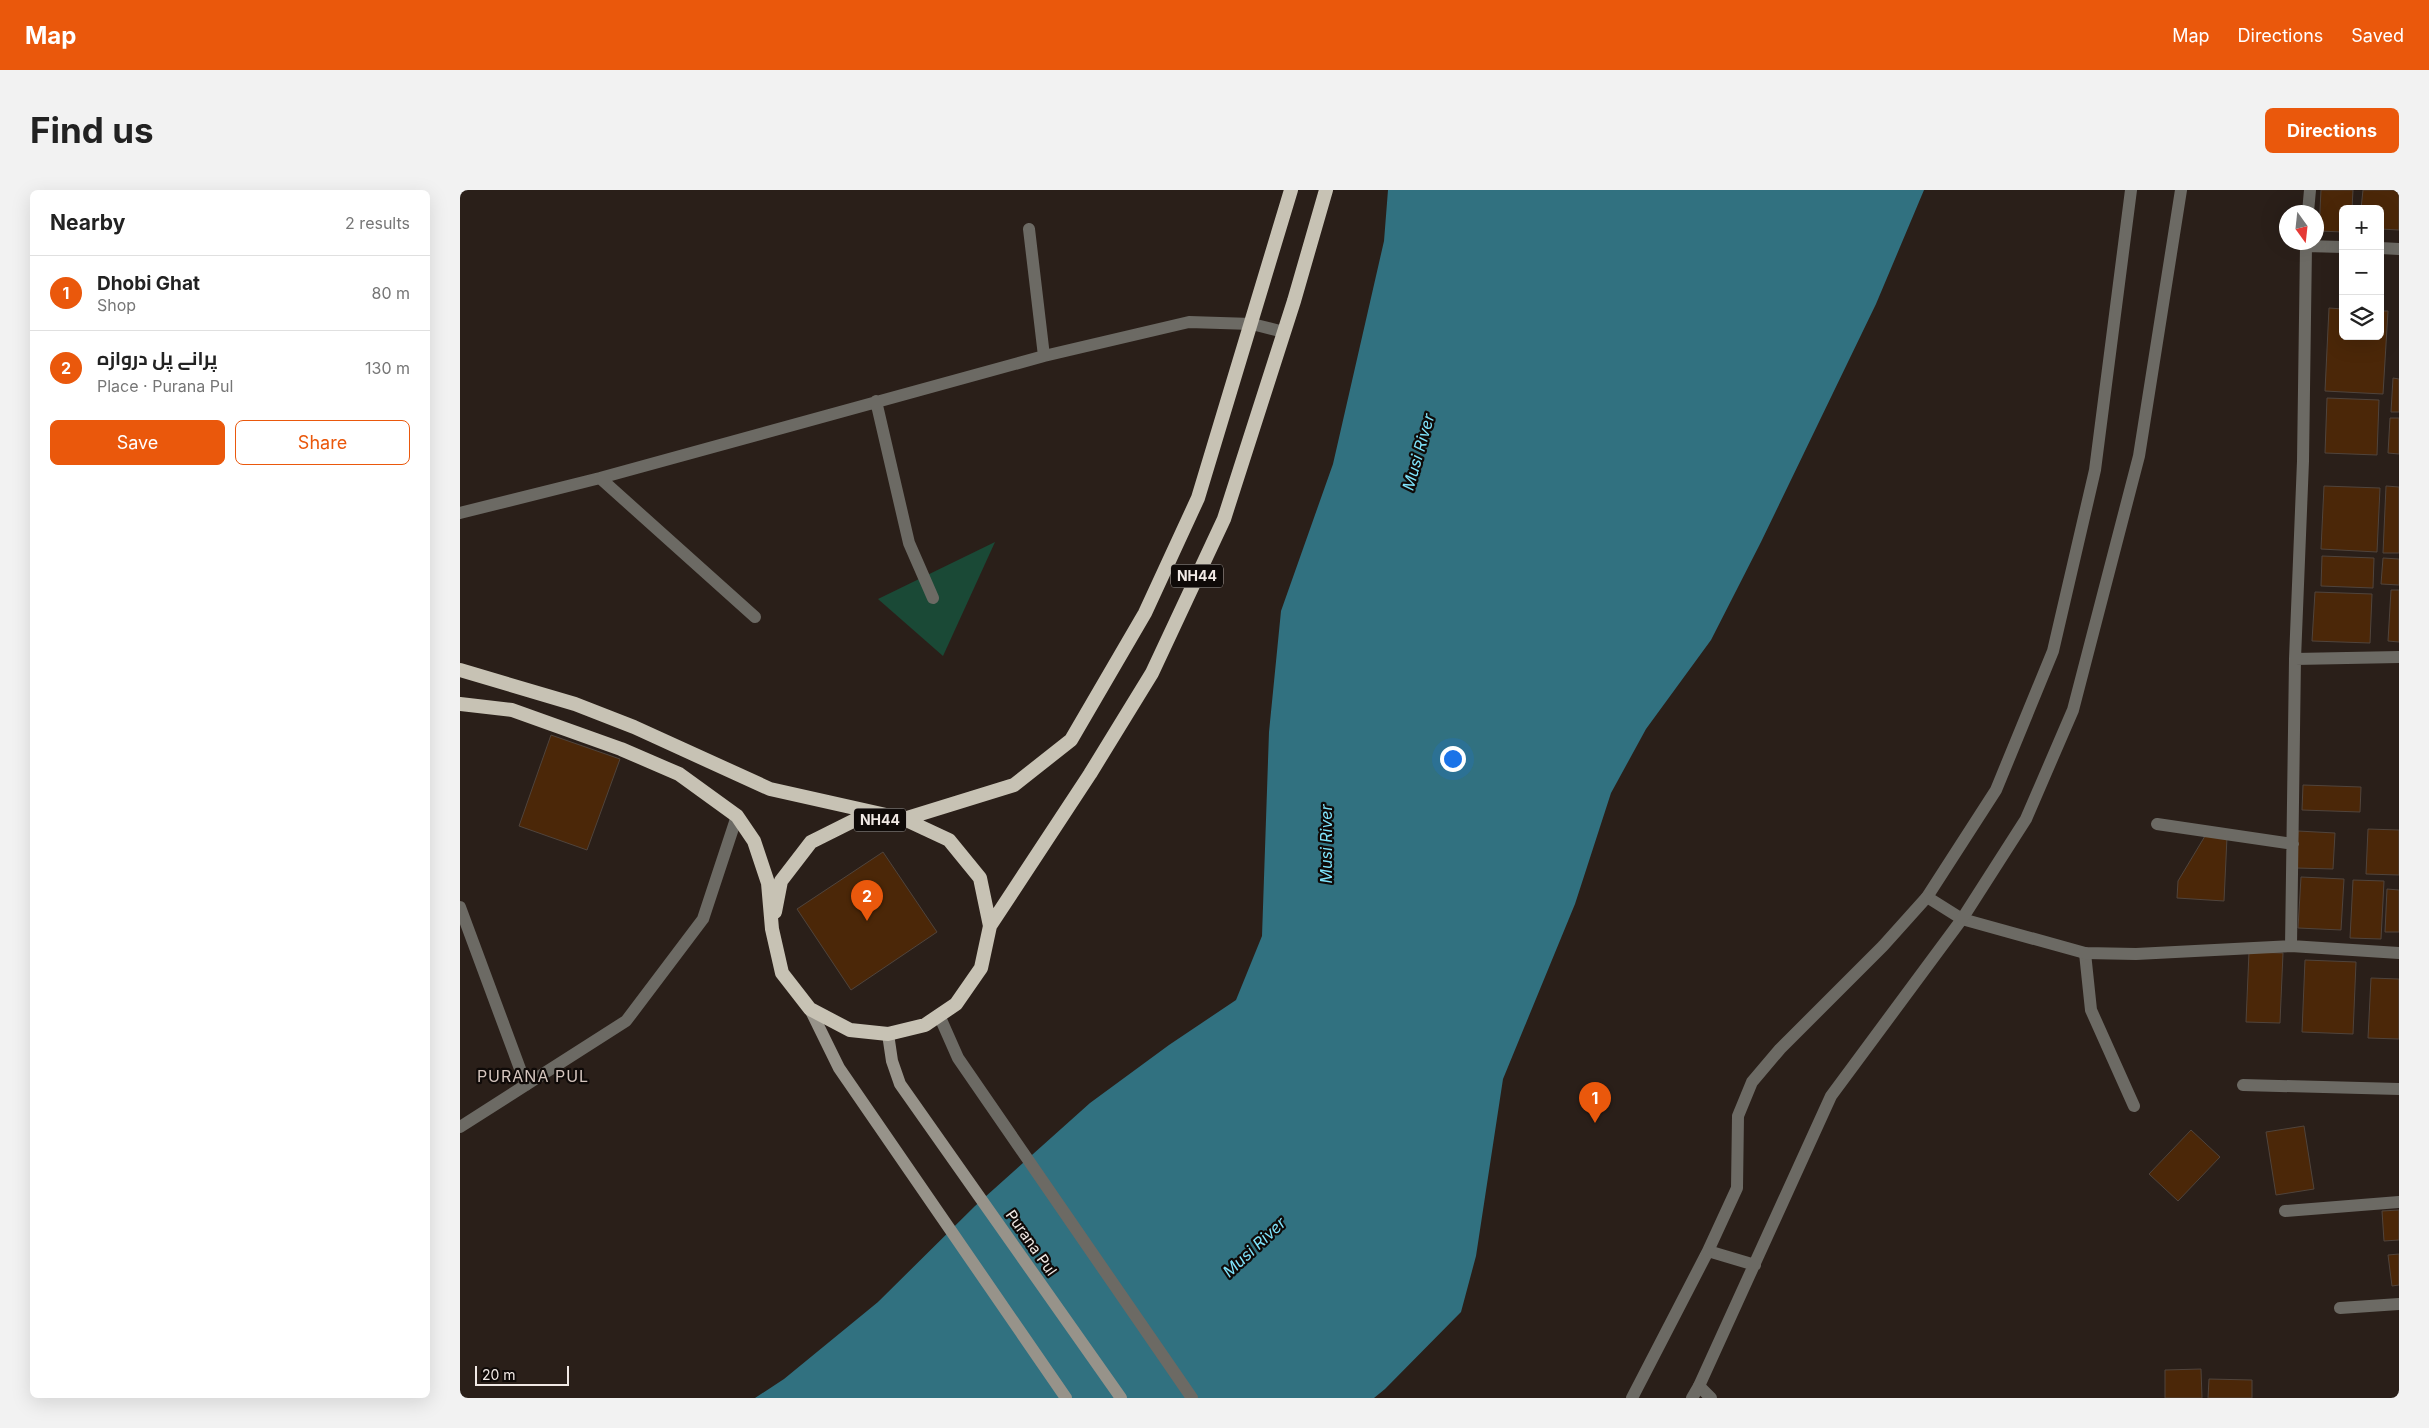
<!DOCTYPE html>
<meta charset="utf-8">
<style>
:root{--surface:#fff;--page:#f2f2f2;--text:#222;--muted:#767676;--line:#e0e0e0;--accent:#ea580c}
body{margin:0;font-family:Inter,Cairo,sans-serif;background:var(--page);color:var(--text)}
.controls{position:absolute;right:15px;top:15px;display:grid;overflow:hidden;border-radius:8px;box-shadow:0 5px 20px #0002}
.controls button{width:45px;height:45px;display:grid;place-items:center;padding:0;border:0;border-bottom:1px solid var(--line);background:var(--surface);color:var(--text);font:25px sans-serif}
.compass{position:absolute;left:1819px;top:15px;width:45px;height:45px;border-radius:50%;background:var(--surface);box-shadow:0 5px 20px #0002;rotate:165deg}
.scale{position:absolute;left:15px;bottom:12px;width:94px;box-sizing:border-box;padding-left:5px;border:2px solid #f1e9e5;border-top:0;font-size:14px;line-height:18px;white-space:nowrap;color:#f1e9e5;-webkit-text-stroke:4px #0f0a08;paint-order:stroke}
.you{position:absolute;left:992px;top:568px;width:18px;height:18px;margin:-12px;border:4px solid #fff;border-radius:50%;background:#1a73e8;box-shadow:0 0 0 8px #1a73e833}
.badge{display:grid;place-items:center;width:32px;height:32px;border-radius:50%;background:var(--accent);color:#fff;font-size:16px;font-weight:700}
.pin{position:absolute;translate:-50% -41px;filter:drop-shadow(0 1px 2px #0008)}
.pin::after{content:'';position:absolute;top:26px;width:18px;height:15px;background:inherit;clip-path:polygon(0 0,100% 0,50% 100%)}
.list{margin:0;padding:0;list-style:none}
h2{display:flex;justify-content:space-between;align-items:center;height:65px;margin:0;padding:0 20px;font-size:21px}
h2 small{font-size:16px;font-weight:400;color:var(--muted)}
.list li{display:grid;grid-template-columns:32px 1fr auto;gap:15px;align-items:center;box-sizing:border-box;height:75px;padding:0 20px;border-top:1px solid var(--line)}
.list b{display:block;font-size:19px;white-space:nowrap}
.list p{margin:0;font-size:16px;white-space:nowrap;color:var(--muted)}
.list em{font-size:16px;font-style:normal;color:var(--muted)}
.actions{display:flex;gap:10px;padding:15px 20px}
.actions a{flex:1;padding:11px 0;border:1px solid var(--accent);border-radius:8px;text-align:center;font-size:18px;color:var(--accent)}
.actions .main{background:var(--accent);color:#fff}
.icon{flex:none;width:28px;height:28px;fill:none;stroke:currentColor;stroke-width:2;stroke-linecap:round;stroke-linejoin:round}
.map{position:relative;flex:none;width:1939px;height:1208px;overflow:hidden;border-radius:8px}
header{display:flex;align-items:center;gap:30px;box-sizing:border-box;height:70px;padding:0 25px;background:var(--accent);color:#fff}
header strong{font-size:24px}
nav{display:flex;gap:28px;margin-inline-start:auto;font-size:18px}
.intro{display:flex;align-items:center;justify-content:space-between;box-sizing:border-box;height:120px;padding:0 30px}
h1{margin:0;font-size:35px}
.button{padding:12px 22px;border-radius:8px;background:var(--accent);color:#fff;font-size:18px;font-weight:700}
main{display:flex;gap:30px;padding:0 30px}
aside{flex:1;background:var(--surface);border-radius:8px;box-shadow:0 5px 20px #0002}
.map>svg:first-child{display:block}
.green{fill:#1a4936}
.water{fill:#317180}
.building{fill:#4b2708;stroke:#50443c}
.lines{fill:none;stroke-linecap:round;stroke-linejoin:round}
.service{stroke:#6c6a64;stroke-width:12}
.minor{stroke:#6c6a64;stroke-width:12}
.tertiary{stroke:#6c6a64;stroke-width:12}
.secondary{stroke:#97938a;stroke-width:12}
.trunk{stroke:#c7c2b4;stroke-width:14}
.labels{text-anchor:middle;stroke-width:4.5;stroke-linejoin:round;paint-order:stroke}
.shield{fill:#0f0a08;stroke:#ada6a3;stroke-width:1}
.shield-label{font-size:14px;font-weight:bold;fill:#f1e9e5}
.street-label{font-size:15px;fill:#f1e9e5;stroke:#0f0a08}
.water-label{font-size:16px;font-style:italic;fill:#81e5fd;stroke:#0f0a08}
.neighbourhood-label{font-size:16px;letter-spacing:1px;fill:#d6c6bf;stroke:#0f0a08}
</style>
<header>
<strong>Map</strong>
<nav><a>Map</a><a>Directions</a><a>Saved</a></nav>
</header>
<div class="intro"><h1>Find us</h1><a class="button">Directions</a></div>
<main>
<aside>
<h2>Nearby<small>2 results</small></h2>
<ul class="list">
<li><span class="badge">1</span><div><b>Dhobi Ghat</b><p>Shop</p></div><em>80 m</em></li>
<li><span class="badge">2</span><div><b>پرانے پل دروازہ</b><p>Place · Purana Pul</p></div><em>130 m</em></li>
</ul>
<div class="actions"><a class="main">Save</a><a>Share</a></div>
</aside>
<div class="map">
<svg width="1939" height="1208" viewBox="0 0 1939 1208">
<rect width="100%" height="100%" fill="#2a1f19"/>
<!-- green -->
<path class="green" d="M535 352 483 466 418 409Z"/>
<!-- water -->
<path class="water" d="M928 0H1464L1416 114 1301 352 1251 450 1186 539 1151 603 1115 714 1043 889 1016 1066 1001 1122 925 1199 914 1208H295L324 1189 418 1112 515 1016 630 913 709 855 776 810 802 746 809 542 821 421 873 274 924 51Z"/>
<!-- building -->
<path class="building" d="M1861 0H1893L1892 19H1883V42L1859 41Z
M1903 0H1939V40L1920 39V19H1901Z
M1869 118 1883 119V146H1920V121H1928L1923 204 1865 201Z
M1933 188 1939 189V222H1931Z
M1867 208 1919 210 1917 265 1865 263Z
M1930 228H1939V264L1928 263Z
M1864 296 1920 298 1917 362 1861 359Z
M1926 296 1939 297V363H1923Z
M1862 366 1914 368 1913 398 1861 396Z
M1923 368 1939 369V395L1921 394Z
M1931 400H1939V452L1928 451Z
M1855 402 1912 404 1910 453 1852 451Z
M91 545 160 569 127 660 59 636Z
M1843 595 1901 597 1900 622 1842 620Z
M1908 639 1939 640V685L1906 684Z
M1838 641 1875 643 1873 679 1836 678Z
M1745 646 1767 647 1764 711 1717 708 1718 691Z
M423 662 477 742 391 800 337 719Z
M1841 687 1884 689 1881 740 1838 738Z
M1893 690 1924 691 1921 749 1890 748Z
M1927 699 1939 700V742H1925Z
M1789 762 1823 763 1820 833 1786 832Z
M1845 770 1896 772 1893 844 1842 842Z
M1911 788 1939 789V849L1908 848Z
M1844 936 1854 999 1816 1005 1806 942Z
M1731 940 1760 967 1718 1011 1689 984Z
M1939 1020V1050L1924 1051 1922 1021Z
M1939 1064V1095L1932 1096 1928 1065Z
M1741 1179 1742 1208H1705V1180Z
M1749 1189 1792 1190V1208H1748Z"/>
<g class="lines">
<!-- service -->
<path class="service" d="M1625 763 1631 820 1674 916
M479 825 498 868 732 1208"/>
<!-- minor -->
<path class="minor" d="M1848 22 1850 0
M569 39 584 166
M1920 58 1939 59
M416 211 449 353 473 408
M140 288 295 427
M0 323 140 288 584 166 729 132 792 134 824 142
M1835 469 1939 467
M1697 634 1833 654
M1467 707 1502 729 1625 763 1676 764 1831 756 1939 763
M0 717 66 895
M1831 756 1835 469 1843 271 1846 56 1883 57
M1783 895 1939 899
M0 937 166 831 243 729 277 626
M1825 1021 1939 1012
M1880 1118 1939 1114
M1239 1196 1251 1208"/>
<!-- tertiary -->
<path class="tertiary" d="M1248 1061 1295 1075
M1172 1208 1248 1061 1277 998 1278 926 1292 892 1320 859 1423 756 1467 707 1536 600 1593 461 1635 280 1671 0
M1232 1208 1239 1196 1371 906 1502 729 1566 629 1613 520 1679 266 1721 0"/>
<!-- secondary -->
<path class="secondary" d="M350 819 379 878 606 1208
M428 844 432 871 440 894 661 1208"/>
<!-- trunk -->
<path class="trunk" d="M0 480 115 514 174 537 310 599 444 629 554 595 611 550 685 423 738 308 831 0
M0 514 52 520 161 559 219 584 277 626 294 651 308 693 312 739 322 783 350 819 390 840 428 844 465 835 496 814 521 778 530 736 630 584 692 483 764 329 834 111 866 0
M315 722 321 691 351 652 395 630 444 629 489 650 520 688 530 736"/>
</g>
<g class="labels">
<!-- shield labels -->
<g class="shield">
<rect x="711" y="374.5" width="52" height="23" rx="4"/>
<rect x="394" y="618.5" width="52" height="23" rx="4"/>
</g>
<g class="shield-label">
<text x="737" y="391">NH44</text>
<text x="420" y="635">NH44</text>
</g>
<!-- street labels -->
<g class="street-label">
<text transform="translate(571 1053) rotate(55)" y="5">Purana Pul</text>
</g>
<!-- water labels -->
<g class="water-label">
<text transform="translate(958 262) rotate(-74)" y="6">Musi River</text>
<text transform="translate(866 654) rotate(-90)" y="6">Musi River</text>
<text transform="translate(794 1057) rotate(-43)" y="6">Musi River</text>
</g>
<!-- neighbourhood labels -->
<g class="neighbourhood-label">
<text x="73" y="892">PURANA PUL</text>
</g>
</g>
</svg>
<div class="controls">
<button>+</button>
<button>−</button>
<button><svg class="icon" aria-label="layers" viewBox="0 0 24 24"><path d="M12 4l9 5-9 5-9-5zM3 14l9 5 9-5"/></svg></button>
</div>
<svg class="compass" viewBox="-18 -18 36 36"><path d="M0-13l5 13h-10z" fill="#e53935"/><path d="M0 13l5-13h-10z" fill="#767676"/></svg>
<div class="scale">20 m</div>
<div class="you"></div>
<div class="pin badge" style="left:1135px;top:933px">1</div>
<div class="pin badge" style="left:407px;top:731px">2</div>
</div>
</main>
